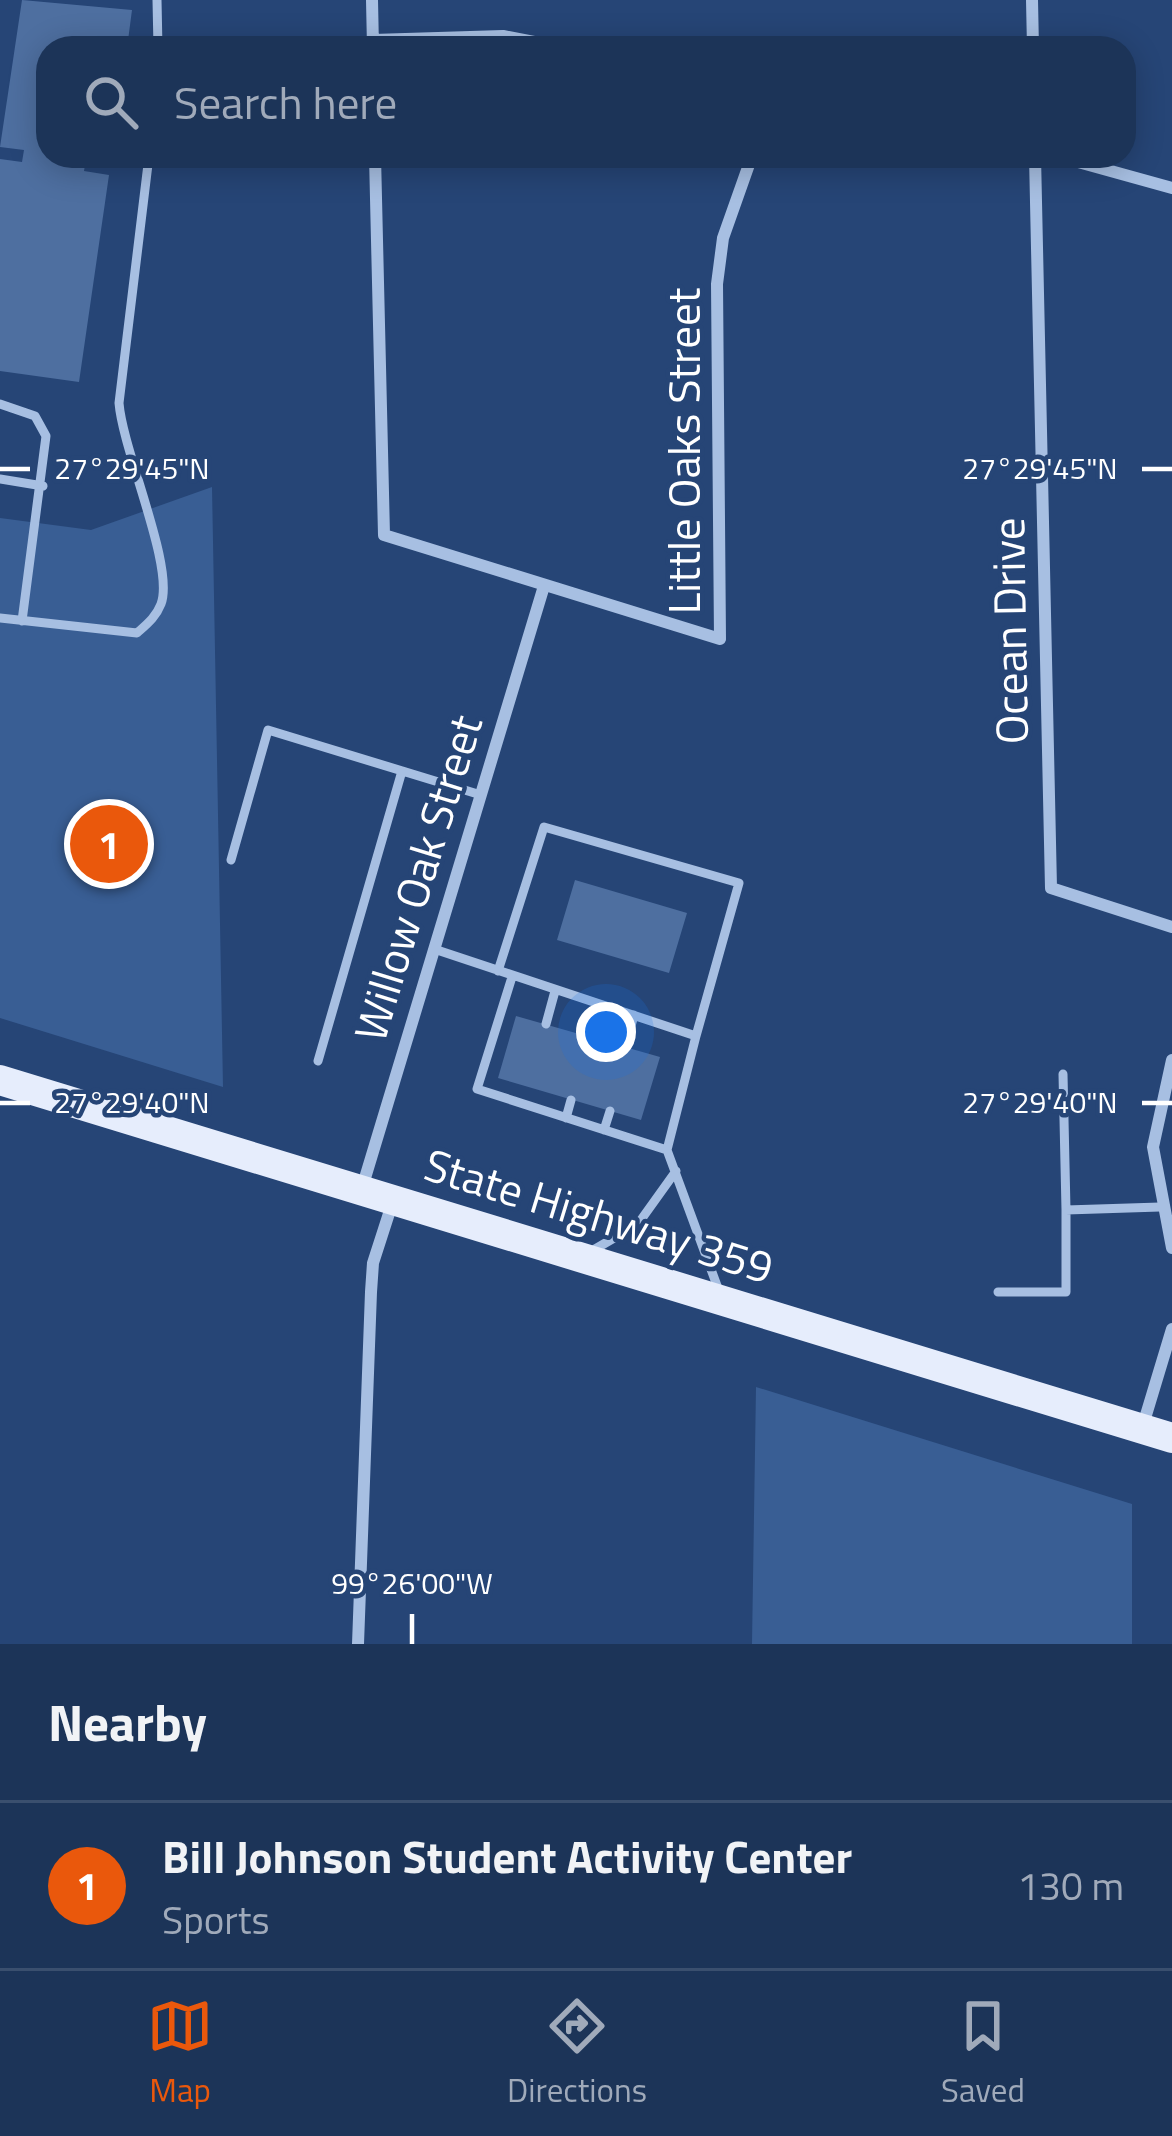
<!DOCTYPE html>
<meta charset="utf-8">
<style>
:root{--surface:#1c3458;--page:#253c5e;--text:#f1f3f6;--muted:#a0aaba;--line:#3a4f6e;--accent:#ea580c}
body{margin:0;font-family:"Titillium Web",sans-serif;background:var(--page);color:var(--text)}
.you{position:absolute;left:606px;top:1032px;width:42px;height:42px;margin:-30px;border:9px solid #fff;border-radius:50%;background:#1a73e8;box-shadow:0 0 0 18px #1a73e833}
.badge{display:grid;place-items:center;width:78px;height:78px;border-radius:50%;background:var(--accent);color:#fff;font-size:39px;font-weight:700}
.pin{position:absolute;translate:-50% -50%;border:6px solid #fff;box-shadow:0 3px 12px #0006}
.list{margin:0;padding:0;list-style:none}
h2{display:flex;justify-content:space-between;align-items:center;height:156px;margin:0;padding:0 48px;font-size:51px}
h2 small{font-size:39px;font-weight:400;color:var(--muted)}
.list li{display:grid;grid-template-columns:78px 1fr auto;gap:36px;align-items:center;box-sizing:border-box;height:168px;padding:0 48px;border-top:3px solid var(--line)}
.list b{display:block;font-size:45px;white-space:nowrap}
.list p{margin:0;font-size:39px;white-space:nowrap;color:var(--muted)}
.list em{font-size:39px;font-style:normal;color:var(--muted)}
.icon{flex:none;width:66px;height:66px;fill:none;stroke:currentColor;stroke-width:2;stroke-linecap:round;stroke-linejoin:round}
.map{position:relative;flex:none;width:1172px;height:1644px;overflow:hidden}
.search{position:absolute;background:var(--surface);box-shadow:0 6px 30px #0003;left:36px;right:36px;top:36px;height:132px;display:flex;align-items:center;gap:30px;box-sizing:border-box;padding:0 42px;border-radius:36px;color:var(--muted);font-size:45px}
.sheet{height:324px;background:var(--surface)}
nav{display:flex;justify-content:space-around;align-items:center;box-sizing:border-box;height:168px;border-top:3px solid var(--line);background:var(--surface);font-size:33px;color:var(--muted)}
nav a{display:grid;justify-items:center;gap:6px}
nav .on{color:var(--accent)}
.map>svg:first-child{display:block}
.green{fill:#395e94}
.building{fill:#4e6fa0}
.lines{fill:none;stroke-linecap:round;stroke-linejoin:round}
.service{stroke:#a7bfe2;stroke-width:9}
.minor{stroke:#a7bfe2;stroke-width:12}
.primary{stroke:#e6edfc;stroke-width:30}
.ticks{fill:none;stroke:#fff;stroke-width:4.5}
.labels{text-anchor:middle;stroke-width:9;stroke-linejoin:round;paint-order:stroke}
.street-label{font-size:45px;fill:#fff;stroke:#264576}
.ticks-label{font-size:30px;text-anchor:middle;fill:#fff;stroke:#264576;stroke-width:9;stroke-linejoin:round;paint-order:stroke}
</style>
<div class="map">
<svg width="1172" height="1644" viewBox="0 0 1172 1644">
<rect width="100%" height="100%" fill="#264576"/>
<!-- green -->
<path class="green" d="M212 487 223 1087 0 1018V518L91 530Z
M756 1387 1132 1504V1644H752Z"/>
<!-- building -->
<path class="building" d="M22 0 132 10 127 48H48V156H111L110 162 86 159 84 171 109 175 79 382 0 371V159L22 162 24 150 0 147Z
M575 880 687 913 669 973 557 940Z
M516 1016 660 1057 641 1120 498 1078Z"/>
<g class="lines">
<!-- service -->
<path class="service" d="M157 0 158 48
M0 404 35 416 46 436 22 621
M0 479 43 486
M0 618 137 633C147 624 156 617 161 604 175 567 123 452 119 403L149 156
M231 860 268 730 481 795
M434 949 696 1036 667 1150 477 1089 512 977
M498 971 544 827 739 883 696 1036
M546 1024 555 991
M588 1037 597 1004
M625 1048 634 1015
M318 1061 402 771
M1063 1074 1066 1210
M566 1118 571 1100
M604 1130 610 1111
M667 1150 719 1291
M590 1252 638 1224 676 1171
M998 1292H1066V1210L1160 1207"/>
<!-- minor -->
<path class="minor" d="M372 0 373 47
M1032 0 1033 48
M373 40 503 36 565 48
M375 156 384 535 720 639 717 284 723 238 752 156
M840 156 1071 160 1172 188
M1035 156 1051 888 1172 927
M1172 1060 1153 1147 1172 1248
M362 1188 544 586
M1143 1425 1172 1329
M358 1644 371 1292 373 1263 393 1201"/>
<!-- primary -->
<path class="primary" d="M0 1080 1172 1438"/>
</g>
<!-- ticks -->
<path class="ticks" d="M0 469H30M1142 469H1172M0 1103H30M1142 1103H1172M412 1614V1644"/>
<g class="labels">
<!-- street labels -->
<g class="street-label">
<text transform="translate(684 451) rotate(-90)" y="16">Little Oaks Street</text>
<text transform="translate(1010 631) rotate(-91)" y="16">Ocean Drive</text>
<text transform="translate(418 878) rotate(-73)" y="16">Willow Oak Street</text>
<text transform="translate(599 1216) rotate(17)" y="16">State Highway 359</text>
</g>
</g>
<g class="ticks-label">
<text x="132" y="479">27°29'45"N</text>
<text x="1040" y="479">27°29'45"N</text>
<text x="132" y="1113">27°29'40"N</text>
<text x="1040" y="1113">27°29'40"N</text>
<text x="412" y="1594">99°26'00"W</text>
</g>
</svg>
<div class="you"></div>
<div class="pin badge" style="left:109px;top:844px">1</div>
<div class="search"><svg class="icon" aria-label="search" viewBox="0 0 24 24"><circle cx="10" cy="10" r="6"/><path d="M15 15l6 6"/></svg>Search here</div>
</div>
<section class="sheet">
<h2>Nearby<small></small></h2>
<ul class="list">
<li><span class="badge">1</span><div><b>Bill Johnson Student Activity Center</b><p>Sports</p></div><em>130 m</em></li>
</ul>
</section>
<nav>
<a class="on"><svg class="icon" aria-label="map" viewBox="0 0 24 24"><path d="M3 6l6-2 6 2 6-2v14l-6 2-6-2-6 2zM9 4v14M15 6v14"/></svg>Map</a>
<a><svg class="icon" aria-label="directions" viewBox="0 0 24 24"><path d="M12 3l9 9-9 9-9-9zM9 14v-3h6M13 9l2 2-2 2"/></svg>Directions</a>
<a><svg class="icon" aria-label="saved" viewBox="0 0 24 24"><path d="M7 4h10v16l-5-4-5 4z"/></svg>Saved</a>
</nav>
